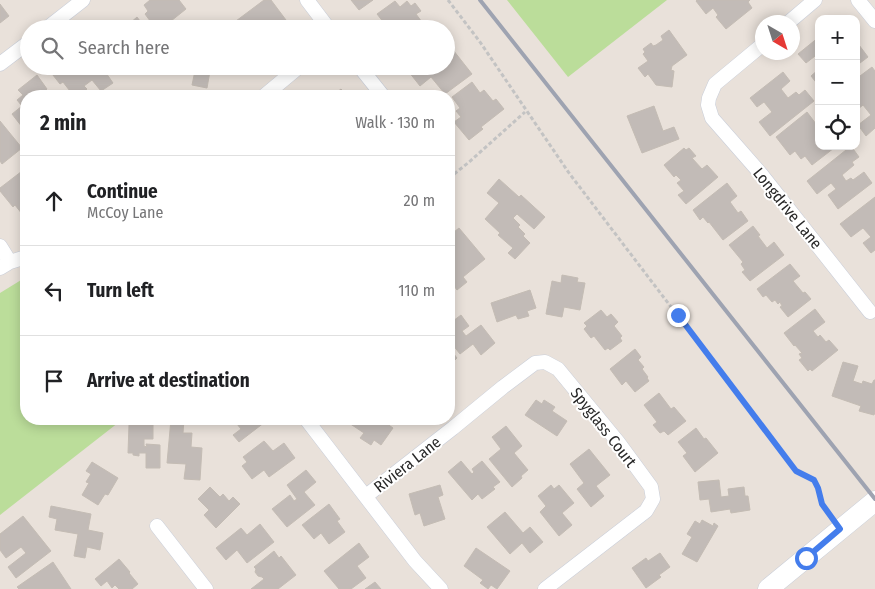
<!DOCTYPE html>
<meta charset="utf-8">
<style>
:root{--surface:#fff;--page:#f6f6f6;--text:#202124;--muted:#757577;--line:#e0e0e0}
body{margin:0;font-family:"Fira Sans Condensed",sans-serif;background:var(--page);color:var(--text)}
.controls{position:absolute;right:15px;top:15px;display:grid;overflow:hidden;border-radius:10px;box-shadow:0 2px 12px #0003}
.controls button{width:45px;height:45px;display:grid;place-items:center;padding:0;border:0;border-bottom:1px solid var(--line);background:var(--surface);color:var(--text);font:25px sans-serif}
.compass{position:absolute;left:755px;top:15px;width:45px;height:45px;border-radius:50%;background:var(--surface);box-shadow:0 2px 12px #0003;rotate:141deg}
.stop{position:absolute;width:15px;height:15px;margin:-11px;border:4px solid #447dec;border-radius:50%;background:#fff}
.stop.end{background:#447dec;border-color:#fff;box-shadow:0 1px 5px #0008}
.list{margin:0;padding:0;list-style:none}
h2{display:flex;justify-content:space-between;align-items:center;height:65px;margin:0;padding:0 20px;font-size:21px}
h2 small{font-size:16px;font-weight:400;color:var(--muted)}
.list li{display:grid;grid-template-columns:32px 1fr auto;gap:15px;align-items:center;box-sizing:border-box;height:90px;padding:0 20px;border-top:1px solid var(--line)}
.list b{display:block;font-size:19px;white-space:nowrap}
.list p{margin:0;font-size:16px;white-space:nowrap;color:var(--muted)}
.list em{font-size:16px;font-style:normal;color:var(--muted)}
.icon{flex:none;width:28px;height:28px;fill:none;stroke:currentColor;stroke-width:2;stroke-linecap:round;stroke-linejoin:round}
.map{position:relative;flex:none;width:875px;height:589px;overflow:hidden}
.search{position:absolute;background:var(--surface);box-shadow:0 2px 12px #0003;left:20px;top:20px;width:435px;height:55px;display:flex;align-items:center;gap:12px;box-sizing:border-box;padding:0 18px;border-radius:28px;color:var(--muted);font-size:19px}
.panel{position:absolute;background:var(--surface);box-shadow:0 2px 12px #0003;left:20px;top:90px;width:435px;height:335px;border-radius:20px}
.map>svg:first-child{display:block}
.green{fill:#bbdd9a}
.building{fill:#c2bbb7;stroke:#c4bcb4}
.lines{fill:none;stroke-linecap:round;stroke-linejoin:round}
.street-casing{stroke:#c9ced9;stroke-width:15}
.secondary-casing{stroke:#c9ced9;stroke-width:21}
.path{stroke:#c3c3c3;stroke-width:3;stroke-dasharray:4 2.5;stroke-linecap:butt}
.street{stroke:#fff;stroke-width:14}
.secondary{stroke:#fff;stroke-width:20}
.rail{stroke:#9ea3b1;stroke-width:4}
.route{stroke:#447dec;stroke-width:6}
.labels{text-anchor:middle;stroke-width:4;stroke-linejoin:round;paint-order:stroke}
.street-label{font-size:16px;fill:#282828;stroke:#fff}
</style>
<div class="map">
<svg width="875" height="589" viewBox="0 0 875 589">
<rect width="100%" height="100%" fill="#e9e1da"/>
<!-- green -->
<path class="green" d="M507 0H667L568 77Z
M26 277V419H123L0 515V293Z"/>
<!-- building -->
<path class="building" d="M150 0H179L186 9 161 29H156L145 14 148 11 144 5Z
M264 0H271L289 24 283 29H236L232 24Z
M351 0H373L359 10Z
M697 0H750L748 2 752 8 726 29 716 17 718 15 713 8 706 14 696 1Z
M395 1 400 7 407 1 411 6 415 3 421 11 416 14 427 29H392L391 27 388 28 377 14Z
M0 4 9 16 0 23Z
M137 17 146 29H119L127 22 129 24Z
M218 21 223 29H208Z
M105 22 110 29H96Z
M669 30 687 55 672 66 671 70 674 71 672 87 656 85 648 74 645 77 638 68 648 61 643 54 645 52 643 49 651 43 653 46 656 45 663 40 661 36Z
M819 37V53L806 63 798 54Z
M446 41 472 74 445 94 431 77 420 86 405 67 446 66Z
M859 45 868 57 856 66V47Z
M54 66H103L105 69 104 70 113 83 101 91 92 80 84 86 87 89 80 95 78 92 73 95 63 82 60 84 49 70Z
M196 66H217L210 71 207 88 192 85Z
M872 67 875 71V128L866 136 858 125 871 115 863 105 858 109 856 107V79Z
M819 69V86L811 76Z
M783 72 790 81 781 89 788 98 796 92 799 95 805 90 814 101 770 136 759 122 772 112 764 102 757 107 750 98Z
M37 75 47 89 44 92 47 96H26V132L12 114 22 106 17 100 23 95 18 90Z
M472 82 480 93 484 90 493 101 496 99 504 109 481 127 483 129 469 140 454 122 461 117 456 111 460 108 452 97Z
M341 89 347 96H332Z
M654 106 663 131 674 127 679 139 642 153 627 116Z
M807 112 819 128V146H833L834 148 812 165 805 156 801 159 795 151 790 155 776 137Z
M0 121 22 148 2 164 0 161Z
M851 146 859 157 852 162 854 165 842 175 846 181 851 178 853 180 864 172 872 183 838 209 828 195 836 189 831 183 817 194 807 181Z
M684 148 686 150 689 148 696 156 692 158 702 169 707 165 718 177 686 204 678 195 684 191 677 183 681 180 676 175 674 177 664 165Z
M26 168V219L15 205 13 207 0 191V188Z
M499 179 519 197 521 195 545 217 534 229 517 214 513 218 520 225 518 227 525 234 523 236 530 243 515 259 508 253 513 248 498 235 500 233 485 219 499 203 487 193Z
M727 183 737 196 730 202 738 213 741 211 748 221 723 240 709 222 708 223 703 217 700 220 693 210Z
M875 197V250L871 253 863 243 871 237 863 228 851 237 840 224Z
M753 226 760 235 758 236 767 248 774 242 784 255 750 281 742 272 745 270 741 264 743 262 729 245Z
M459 228 485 259 463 277 467 282 457 290 449 279V254L452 251 449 247V236Z
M790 264 800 276 793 281 803 293 805 292 811 299 788 317 780 307 782 306 780 302 778 304 775 300 772 302 766 295 763 297 757 289Z
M562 275 578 278 577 282 585 283 580 310 564 307 562 317 546 314 552 281 561 283Z
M530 290 536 308 527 311 529 316 518 319 516 315 497 322 491 303Z
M815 309 825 322 813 331 818 337 820 335 826 342 829 340 838 350 812 371 810 369 808 371 799 360 802 358 799 354 802 353 795 345 794 346 784 333Z
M601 310 607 317 611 314 618 322 614 326 622 336 620 338 622 341 610 350 608 348 605 350 594 336 591 338 584 329 587 326 584 323Z
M461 315 469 326 462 331 466 336 481 325 495 343 481 355 473 344 460 354 449 340V329L450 328 449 324Z
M449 348 457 358 451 364 452 366 449 369Z
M635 349 641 357 638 360 644 367 642 369 648 377 647 378 649 381 635 392 626 381 622 385 610 369Z
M843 362 858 366 853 381 862 384 863 381 872 384 874 380H875V412L874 415 859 411 861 406 832 396Z
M659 393 671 409 674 407 686 421 668 435 664 431 660 433 653 425 657 422 644 405Z
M536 400 542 404 544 400 555 407 552 411 567 421 557 436 525 415Z
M171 419H184L183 433H192L191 447 202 448 200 480 184 479 186 464 167 463Z
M233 419H262L265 422 239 442 233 435 241 429Z
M352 419H380L393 428 381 445 374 440 371 445 360 438 364 433 349 423Z
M129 425H153V439H144V446L147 447 146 444 160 445V468H146V453H139V456L133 455V453H128Z
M506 426 522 446 514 453 528 470 521 476 522 478 512 487 489 459 501 449 492 437Z
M696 428 704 439 706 438 718 453 695 472 683 456 687 453 678 442Z
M264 441 273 451 284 443 295 458 269 477 264 470 252 479 242 466 247 462 243 457Z
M589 449 610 475 596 486 604 496 591 507 577 489 584 483 570 464Z
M461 461 472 474 474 472 472 469 482 461 500 482 493 487 495 489 482 499 478 494 472 500 448 472Z
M92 462 118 478 108 495 105 494 98 505 82 495 89 483 86 482 91 474 86 471Z
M306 470 316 482 304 492 315 505 287 527 272 509 290 495 294 501 297 499 287 485Z
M719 480 721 497 729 496 728 489 744 487 745 496H748L750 510 731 513 730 509 711 512 709 499 700 500 698 482Z
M440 485 443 495 438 497 445 519 424 526 420 513 415 515 409 494Z
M551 485 554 489 559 485 574 503 562 513 572 525 559 536 540 512 546 506 538 496Z
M210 487 220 497 223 494 229 501 233 497 240 504 216 528 204 515 209 510 198 499Z
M329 504 340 519 337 521 345 532 329 544 321 533 314 539 302 525Z
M51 506 91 514 88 530 103 533 100 550 87 547 85 558 74 556 78 534 55 530 57 519 49 517Z
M505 512 523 533 530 527 543 542 530 553 522 543 510 554 487 527Z
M23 516 51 551 16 578 8 567 26 553 21 547 6 558 0 550V534Z
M702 520 713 526 714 523 718 526 697 562 682 554 692 537 687 534 695 521 700 524Z
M260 524 274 542 247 563 237 550 226 560 216 548 241 528 247 535Z
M359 543 369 557 357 566 366 578 351 589H339L324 571Z
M476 548 510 571 497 589 491 585 488 589 480 583 483 580 464 566Z
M274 551 279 558 281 556 296 575 278 589H251L264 579 262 577 258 576 255 572 256 569 254 567Z
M660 553 670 567 659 575 661 577 646 588 632 568 646 558 648 561Z
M119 559 130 572 129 573 138 584 132 589H119L115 585 112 588 107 581 101 586 95 579Z
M53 562 71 589H19L17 587Z
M375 582 381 589H365Z"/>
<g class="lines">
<!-- street casing -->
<g class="street-casing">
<path id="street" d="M307 0 329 29
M858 0 875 21
M789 22 815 0
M46 29 83 0
M762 45 715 84 709 98 708 105 712 118 761 174 870 312
M0 64 29 42
M359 66 383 96
M264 96 300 66
M0 246 10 262
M0 268 10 262 26 257
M306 419 415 561 441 589
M366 496 453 428 503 387 535 363 545 362 558 369 618 442 651 487 653 499 646 511 545 589
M157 526 206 589"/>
</g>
<!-- secondary casing -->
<g class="secondary-casing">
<path id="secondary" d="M768 589 875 501"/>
</g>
<!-- path -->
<path class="path" d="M448 0 480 42 569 173 796 471 814 480 818 488 821 504 831 517
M449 178 468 163 525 112"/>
<!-- street -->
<use href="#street" class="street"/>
<!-- secondary -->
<use href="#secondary" class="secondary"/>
<!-- rail -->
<path class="rail" d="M480 0 875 499"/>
</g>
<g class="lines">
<!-- route -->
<path class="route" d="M678 315 796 471 814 480 818 488 822 504 840 529 806 558"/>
</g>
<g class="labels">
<!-- street labels -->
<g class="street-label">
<text transform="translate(788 208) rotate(51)" y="6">Longdrive Lane</text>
<text transform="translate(604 427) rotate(52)" y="6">Spyglass Court</text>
<text transform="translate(407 464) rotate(-38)" y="6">Riviera Lane</text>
</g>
</g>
</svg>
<div class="controls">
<button>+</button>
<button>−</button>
<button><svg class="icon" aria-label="locate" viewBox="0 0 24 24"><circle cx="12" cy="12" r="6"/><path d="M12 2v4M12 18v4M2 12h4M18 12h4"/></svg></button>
</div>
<svg class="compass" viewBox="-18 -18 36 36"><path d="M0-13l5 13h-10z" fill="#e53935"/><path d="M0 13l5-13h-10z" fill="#757577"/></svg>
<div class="stop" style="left:806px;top:558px"></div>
<div class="stop end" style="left:678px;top:315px"></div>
<div class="search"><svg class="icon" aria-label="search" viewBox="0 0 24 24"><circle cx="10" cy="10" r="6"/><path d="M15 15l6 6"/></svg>Search here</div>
<section class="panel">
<h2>2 min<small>Walk · 130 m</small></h2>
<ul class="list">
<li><svg class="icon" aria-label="ahead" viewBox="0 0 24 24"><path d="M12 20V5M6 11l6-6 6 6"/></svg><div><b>Continue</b><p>McCoy Lane</p></div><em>20 m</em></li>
<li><svg class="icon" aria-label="left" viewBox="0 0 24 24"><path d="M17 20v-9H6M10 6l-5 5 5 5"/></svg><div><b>Turn left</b></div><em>110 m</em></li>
<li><svg class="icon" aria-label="arrive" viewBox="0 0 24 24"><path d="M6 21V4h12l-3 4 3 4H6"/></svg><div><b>Arrive at destination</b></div></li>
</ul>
</section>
</div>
